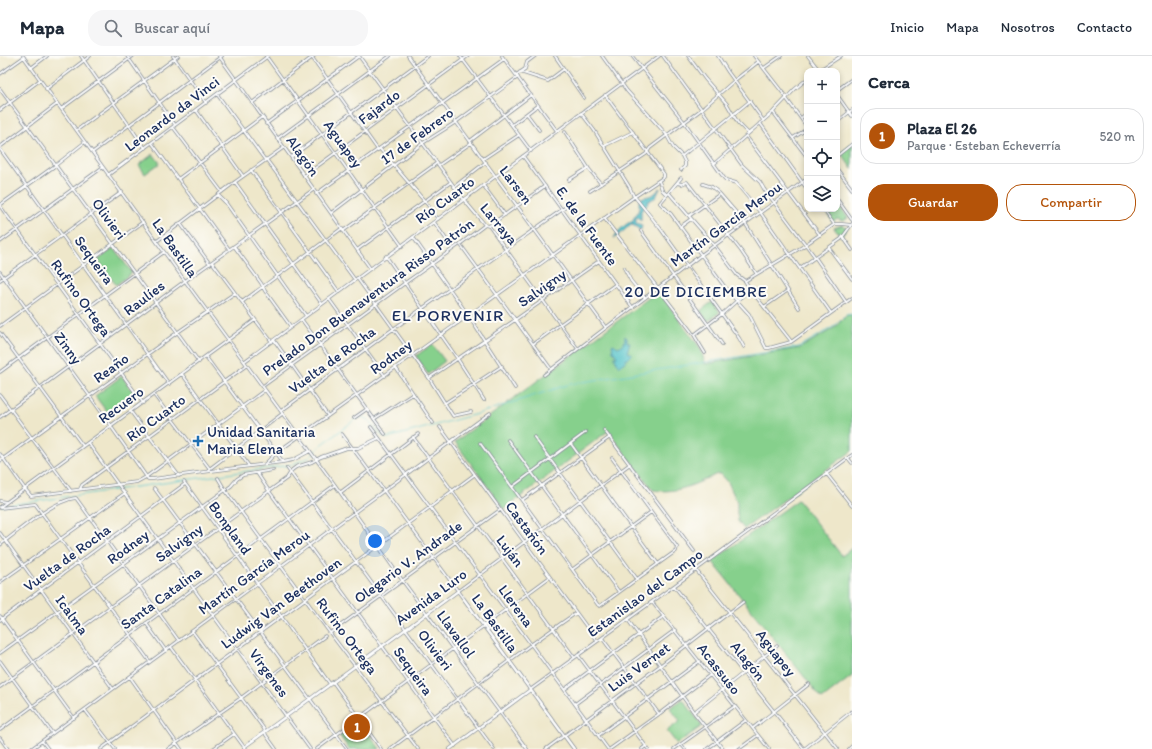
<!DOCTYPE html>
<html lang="es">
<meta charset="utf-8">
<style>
:root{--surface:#fff;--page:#f6f6f7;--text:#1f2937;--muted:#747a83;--line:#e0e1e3;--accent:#b45309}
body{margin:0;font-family:Itim,sans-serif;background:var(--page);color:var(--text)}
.controls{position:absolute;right:12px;top:12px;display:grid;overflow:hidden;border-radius:8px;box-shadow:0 2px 6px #0003}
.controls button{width:36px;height:36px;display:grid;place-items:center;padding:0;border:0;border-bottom:1px solid var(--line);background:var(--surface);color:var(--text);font:20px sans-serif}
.you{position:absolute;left:375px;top:485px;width:14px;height:14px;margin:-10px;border:3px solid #fff;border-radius:50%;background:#1a73e8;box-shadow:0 0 0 6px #1a73e833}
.badge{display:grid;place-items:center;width:26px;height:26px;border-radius:50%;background:var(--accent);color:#fff;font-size:13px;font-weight:700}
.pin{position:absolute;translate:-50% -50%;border:2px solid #fff;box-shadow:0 1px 4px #0006}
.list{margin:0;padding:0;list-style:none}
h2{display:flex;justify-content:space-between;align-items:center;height:52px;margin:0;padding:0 16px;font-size:17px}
h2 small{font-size:13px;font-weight:400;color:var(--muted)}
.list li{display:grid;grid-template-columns:26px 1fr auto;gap:12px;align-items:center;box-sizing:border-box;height:56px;margin:0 8px 8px;padding:0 8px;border:1px solid var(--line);border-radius:16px}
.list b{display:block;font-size:15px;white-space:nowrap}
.list p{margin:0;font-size:13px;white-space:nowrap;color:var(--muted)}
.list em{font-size:13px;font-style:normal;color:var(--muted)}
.actions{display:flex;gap:8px;padding:12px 16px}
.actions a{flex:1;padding:9px 0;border:1px solid var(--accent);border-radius:16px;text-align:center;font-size:14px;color:var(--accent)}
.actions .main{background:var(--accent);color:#fff}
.icon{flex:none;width:22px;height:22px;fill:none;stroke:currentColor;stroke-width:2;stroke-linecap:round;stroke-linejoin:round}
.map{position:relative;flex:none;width:852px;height:693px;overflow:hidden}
header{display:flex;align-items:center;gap:24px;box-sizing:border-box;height:56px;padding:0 20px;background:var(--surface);border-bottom:1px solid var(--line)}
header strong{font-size:19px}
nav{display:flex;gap:22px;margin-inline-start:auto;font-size:14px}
.search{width:280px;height:36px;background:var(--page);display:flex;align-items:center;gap:10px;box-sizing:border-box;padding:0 14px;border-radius:16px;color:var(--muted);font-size:15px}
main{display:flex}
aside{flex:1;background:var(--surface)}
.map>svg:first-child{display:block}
.green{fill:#86d08c;stroke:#508075}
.water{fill:#55c3c9;stroke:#387994}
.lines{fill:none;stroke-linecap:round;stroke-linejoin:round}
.stream{stroke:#55c3c9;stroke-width:1}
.minor-casing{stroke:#848b94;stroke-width:3.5}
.tertiary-casing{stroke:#848b94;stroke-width:4}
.minor{stroke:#fff;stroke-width:2}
.tertiary{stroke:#fff;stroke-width:2.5}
.poi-dot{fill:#1f6fb2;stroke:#fdfcf7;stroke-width:1.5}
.labels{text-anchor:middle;stroke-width:4;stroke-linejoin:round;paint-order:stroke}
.street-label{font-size:15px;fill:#1b2f5e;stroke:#fdfcf7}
.poi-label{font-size:15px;fill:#1b2f5e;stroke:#fdfcf7;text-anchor:start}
.neighbourhood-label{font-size:16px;letter-spacing:1px;fill:#1b2f5e;stroke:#fdfcf7}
.quarter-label{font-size:17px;letter-spacing:1px;fill:#1b2f5e;stroke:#fdfcf7}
</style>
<header>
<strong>Mapa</strong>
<div class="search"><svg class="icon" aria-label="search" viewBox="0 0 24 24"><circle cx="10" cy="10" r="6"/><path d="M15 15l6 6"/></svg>Buscar aquí</div>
<nav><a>Inicio</a><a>Mapa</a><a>Nosotros</a><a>Contacto</a></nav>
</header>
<main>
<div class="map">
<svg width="852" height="693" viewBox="0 0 852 693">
<rect width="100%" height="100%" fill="#fdfcf7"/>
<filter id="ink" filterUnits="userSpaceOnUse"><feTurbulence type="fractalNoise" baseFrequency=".025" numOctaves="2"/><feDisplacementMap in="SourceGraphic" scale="8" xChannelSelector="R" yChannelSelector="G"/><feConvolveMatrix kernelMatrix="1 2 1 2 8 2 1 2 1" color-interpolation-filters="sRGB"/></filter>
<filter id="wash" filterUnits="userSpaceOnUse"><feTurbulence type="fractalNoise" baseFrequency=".012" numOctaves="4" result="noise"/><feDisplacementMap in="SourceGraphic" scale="16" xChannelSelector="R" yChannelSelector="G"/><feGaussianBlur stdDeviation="0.9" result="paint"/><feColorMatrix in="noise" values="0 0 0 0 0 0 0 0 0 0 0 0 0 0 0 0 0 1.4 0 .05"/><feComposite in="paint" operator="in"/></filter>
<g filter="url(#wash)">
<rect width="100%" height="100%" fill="#eee7ca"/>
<!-- green -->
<path class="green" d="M852 88V113L841 97Z
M153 98 160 107 145 118 139 109Z
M838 148 848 162 843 165 837 163 833 166 827 157 832 153H837Z
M842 169 846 171V174L841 181 834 172Z
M114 192 132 217 116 229 98 204Z
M658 235 701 293 705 308 800 292 834 272 847 259H852V395L744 473 738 465 737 457V446L728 426 721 418H717C696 428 677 438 653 434L608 375 504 453 455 386Z
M712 246 720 256 708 265 700 255Z
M432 288 445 305 428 318 416 300Z
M122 320 136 340 110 360 95 340Z
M798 444 842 500 852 492V620L822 643 712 505Z
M683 643 702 670 677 688 667 675 680 665 670 652Z
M359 664 380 693H349L339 679Z"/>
<!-- water -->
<path class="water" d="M660 132 656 141 647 146 648 148 641 155V164L637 161 636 162V167L642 169 641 174 638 173 637 171 632 169 633 166 618 180 614 182C618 174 625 169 633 164 634 160 638 158 639 153 640 150 638 146 640 143 645 139 652 143 660 132Z
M625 280 627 282V286L630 287 627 296 632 298 627 303H626V305L619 310 614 301H617L613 295 612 289 613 288 618 291C624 289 625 286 625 280Z"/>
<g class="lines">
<!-- stream -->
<path class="stream" d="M368 363 380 378 387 382 477 358 570 328 799 291 833 271 845 259 852 258
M2 450 290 409 308 402 320 390 356 363 361 361 367 363"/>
</g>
</g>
<g filter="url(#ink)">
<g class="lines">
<!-- minor casing -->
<g class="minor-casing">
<path id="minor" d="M23 0 185 225 335 429 402 524 527 693
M81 0 145 92
M127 0 175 69
M173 0 206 47
M219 0 370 212
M266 0 402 190
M311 0 378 94
M359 0 464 144 485 169 489 170 578 293
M408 0 606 272
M460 0 531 95
M502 0 557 75
M555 0 584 42
M602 0 627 35 666 78 673 91 682 100 685 106V110L681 114
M632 0 685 67 724 122 726 124 736 127 760 156 831 257
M663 0 742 109 760 126 764 133 815 201 846 246
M688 0 705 23 727 48 738 67 748 77
M718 0 728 16 763 64
M754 0 786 41
M808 0 819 14
M31 12 47 0
M764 12 781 0
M818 15 841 0
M520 16 548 25 564 13
M0 18 24 1
M516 19 525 13 527 6 535 0
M0 33 199 306
M46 33 90 0
M837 34 852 23
M217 38 265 104
M837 39 852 60
M786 42 807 71
M252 47 314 0
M61 53 133 0
M0 54 40 24
M196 54 243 120
M773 56 807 101
M581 57 594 74 630 132 634 141
M527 58 539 74
M801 62 807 57
M837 66 852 54
M760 67 807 133
M266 68 359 0
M512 69 538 49
M173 71 222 136
M77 74 178 0
M565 76 589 113 601 128
M746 80 820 179
M793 82 807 73
M277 83 390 0
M470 85 531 39
M152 87 229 193
M604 90 633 76
M0 91 57 48
M0 93 169 328
M380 93 427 148 438 163
M93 96 222 0
M523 100 633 252
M682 100 750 45
M837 100 852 88
M291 101 428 0
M266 103 355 224
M483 103 519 79
M715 107 773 56 795 33 807 23
M439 109 471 87
M837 113 852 133
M251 114 339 236
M108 119 268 0
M304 120 468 0
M681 122 660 147 671 158 727 234 749 258 766 292H769L791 286 852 242
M178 123 262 61
M569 124 588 112
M659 125 662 134 667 139
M235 126 322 248
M677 127 682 128 687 126 741 195 756 217
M703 128 712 131 719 137 745 167 799 252
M483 129 505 159
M454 131 486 106
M590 135 646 98 650 92 702 53 735 24 758 6
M669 137 715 190 737 219 745 225
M316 138 504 3
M218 139 226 147 306 260
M634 140 660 172 739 282 744 291
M837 143 852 164
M0 149 56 109 85 86
M0 150 143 347
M823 153 834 168
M331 157 423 87 456 66 518 21
M689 160 720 138
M604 162 694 279 705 297
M434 166 453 193
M180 167 210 208
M489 170 545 130
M680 171 691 163
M343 175 437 107
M641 175 722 288
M413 181 468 259 515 332
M843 181 852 194
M157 185 235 126 283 92
M0 186 103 111
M460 188 551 313
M234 190 261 227 265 235 291 271
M829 192 852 223
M357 194 451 126
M386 200 457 302 484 344
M212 206 272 286
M624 212 631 225 645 242
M800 212 841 183 852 168
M0 216 110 368 112 372 148 423H153L211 415 283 406 293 404 310 395
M357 222 429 322 453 360 471 356
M0 224 122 136
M329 243 385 320
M242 246 341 173
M764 251 787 235
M302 264 385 378
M0 270 143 166
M0 277 83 390
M694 279 722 258 750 233
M274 284 328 360
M791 285 750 233 745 225 802 191 835 168H842L851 169
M533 288 616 228
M206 301 283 406
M245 305 659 0
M396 312 433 367
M0 316 164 196
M182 318 249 410
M544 319 701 199 807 123
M429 322 515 264 599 205
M263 330 405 227 460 188 485 169
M0 339 71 435
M154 339 210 413
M445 347 502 310
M281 355 389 276 573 146
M131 356 179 420
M0 361 185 225 313 134
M354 362 367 353
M374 363 413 338
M371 371 608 693
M440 371 597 585
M604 374 694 495
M342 378 458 535 630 408
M413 381 574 601
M508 384 619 536
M88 387 310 693
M480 387 598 549 600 550 637 523 534 381
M571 388 658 508
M0 398 25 433 31 440 137 426 146 421 265 334
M612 402 677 491 676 495 637 523
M848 402 852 407
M0 405 178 276 235 237
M265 408 276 397 634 141 664 121V118L605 39
M287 412 494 693
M208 414 282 358
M257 417 269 435 455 690
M826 417 852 450
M218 422 225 434 330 577 418 693
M184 426 330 628
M512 431 586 376
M154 432 347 693
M80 433 82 429 247 309
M341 436 418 378
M522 444 610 381
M0 445 6 446
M0 451 255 264
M0 452 35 448 36 449 150 606
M0 477 113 633
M0 489C18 475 54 444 76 442L179 585
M573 513 651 456
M696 514 838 693
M0 526 125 437
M674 530 804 693
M652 546 769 693
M0 560 74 662
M0 564 185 428
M628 564 695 658 723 693
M146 567 166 595
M192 575 264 673 266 679 276 693
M330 577 500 454
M602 582 659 658
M171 591 244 691
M0 597 231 430 237 423 243 419 273 414
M578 599 648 693
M0 605 52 677
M130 621 181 693
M333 626 381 693
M0 631 287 422 292 414 296 411 312 406 321 401 347 392H358L379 382
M565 633 664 560
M530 634 696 514 852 399
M575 648 675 574
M85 654 115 693
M694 656 777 590
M753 672 809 628
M0 674 335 429
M599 679 700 605
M0 682 8 693
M42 685 48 693
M681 688 685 693
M31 693 490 357
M101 693 474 419
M168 693 241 642 325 580
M213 693 234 678
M317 693 550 521
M390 693 529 590 576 557
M546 693 661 609 743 546
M610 693 659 658 710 619
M642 693 646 690
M674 693 735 650
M707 693 746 664
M739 693 758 679
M804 693 852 655
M849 693 852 690"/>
</g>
<!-- tertiary casing -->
<g class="tertiary-casing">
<path id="tertiary" d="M246 693 244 691 458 535 574 693
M450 693 530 634"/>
</g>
<!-- minor -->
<use href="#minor" class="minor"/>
<!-- tertiary -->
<use href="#tertiary" class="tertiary"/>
</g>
</g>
<!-- markers -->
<path class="poi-dot" d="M196 379h4v4h4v4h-4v4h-4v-4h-4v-4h4z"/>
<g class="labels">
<!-- street labels -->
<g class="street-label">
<text transform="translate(379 51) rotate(-37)" y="5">Fajardo</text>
<text transform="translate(172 58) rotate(-37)" y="5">Leonardo da Vinci</text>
<text transform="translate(417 80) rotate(-36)" y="5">17 de Febrero</text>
<text transform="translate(343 88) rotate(54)" y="5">Aguapey</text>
<text transform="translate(303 100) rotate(55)" y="5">Alagón</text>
<text transform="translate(516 129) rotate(53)" y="5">Larsen</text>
<text transform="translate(445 144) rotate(-36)" y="5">Río Cuarto</text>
<text transform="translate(109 163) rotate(54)" y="5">Olivieri</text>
<text transform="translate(499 168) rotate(50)" y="5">Larraya</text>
<text transform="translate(726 168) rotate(-36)" y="5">Martín García Merou</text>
<text transform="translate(587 170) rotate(54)" y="5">E. de la Fuente</text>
<text transform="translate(175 192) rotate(55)" y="5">La Bastilla</text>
<text transform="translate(94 204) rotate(54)" y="5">Sequeira</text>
<text transform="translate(542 232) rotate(-35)" y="5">Salvigny</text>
<text transform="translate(368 241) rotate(-36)" y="5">Prelado Don Buenaventura Risso Patrón</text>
<text transform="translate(81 242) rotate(54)" y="5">Rufino Ortega</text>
<text transform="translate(144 242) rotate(-37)" y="5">Raulíes</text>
<text transform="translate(68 292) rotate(54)" y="5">Zinny</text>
<text transform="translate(391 301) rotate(-36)" y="5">Rodney</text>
<text transform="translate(332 304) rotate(-36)" y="5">Vuelta de Rocha</text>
<text transform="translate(111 312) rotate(-36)" y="5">Reaño</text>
<text transform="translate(121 349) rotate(-36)" y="5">Recuero</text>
<text transform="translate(156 362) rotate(-36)" y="5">Río Cuarto</text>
<text transform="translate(230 472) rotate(54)" y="5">Bonpland</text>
<text transform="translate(527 472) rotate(54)" y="5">Castañón</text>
<text transform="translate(179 487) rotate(-36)" y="5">Salvigny</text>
<text transform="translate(128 491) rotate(-36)" y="5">Rodney</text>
<text transform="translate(510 495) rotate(53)" y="5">Luján</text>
<text transform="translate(67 502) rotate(-36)" y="5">Vuelta de Rocha</text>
<text transform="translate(408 506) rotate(-36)" y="5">Olegario V. Andrade</text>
<text transform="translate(254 516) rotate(-36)" y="5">Martín García Merou</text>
<text transform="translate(645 537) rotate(-36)" y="5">Estanislao del Campo</text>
<text transform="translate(431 541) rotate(-36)" y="5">Avenida Luro</text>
<text transform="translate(161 542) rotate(-36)" y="5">Santa Catalina</text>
<text transform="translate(281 547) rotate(-36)" y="5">Ludwig Van Beethoven</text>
<text transform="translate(516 550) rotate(54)" y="5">Llerena</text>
<text transform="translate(72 559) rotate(54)" y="5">Icalma</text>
<text transform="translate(495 567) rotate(54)" y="5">La Bastilla</text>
<text transform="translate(456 578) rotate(54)" y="5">Llavallol</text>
<text transform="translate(347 580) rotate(53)" y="5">Rufino Ortega</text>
<text transform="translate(435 594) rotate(53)" y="5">Olivieri</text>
<text transform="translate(776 597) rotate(52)" y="5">Aguapey</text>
<text transform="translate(748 605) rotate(51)" y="5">Alagón</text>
<text transform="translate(639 611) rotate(-36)" y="5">Luis Vernet</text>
<text transform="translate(719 613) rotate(52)" y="5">Acassuso</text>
<text transform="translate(413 615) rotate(54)" y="5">Sequeira</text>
<text transform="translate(269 617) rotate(54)" y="5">Vírgenes</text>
</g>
<!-- poi labels -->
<g class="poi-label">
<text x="207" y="381">Unidad Sanitaria<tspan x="207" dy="17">Maria Elena</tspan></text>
</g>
<!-- neighbourhood labels -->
<g class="neighbourhood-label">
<text x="696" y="241">20 DE DICIEMBRE</text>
</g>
<!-- quarter labels -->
<g class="quarter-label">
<text x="448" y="265">EL PORVENIR</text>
</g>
</g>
</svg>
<div class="controls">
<button>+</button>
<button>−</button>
<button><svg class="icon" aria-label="locate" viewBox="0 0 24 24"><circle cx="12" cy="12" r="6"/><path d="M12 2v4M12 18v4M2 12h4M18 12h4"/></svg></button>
<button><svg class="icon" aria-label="layers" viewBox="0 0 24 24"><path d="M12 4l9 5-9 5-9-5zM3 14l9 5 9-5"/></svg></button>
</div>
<div class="you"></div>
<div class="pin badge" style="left:357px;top:671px">1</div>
</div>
<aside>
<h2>Cerca<small></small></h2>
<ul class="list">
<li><span class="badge">1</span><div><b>Plaza El 26</b><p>Parque · Esteban Echeverría</p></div><em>520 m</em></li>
</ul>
<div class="actions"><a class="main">Guardar</a><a>Compartir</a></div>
</aside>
</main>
